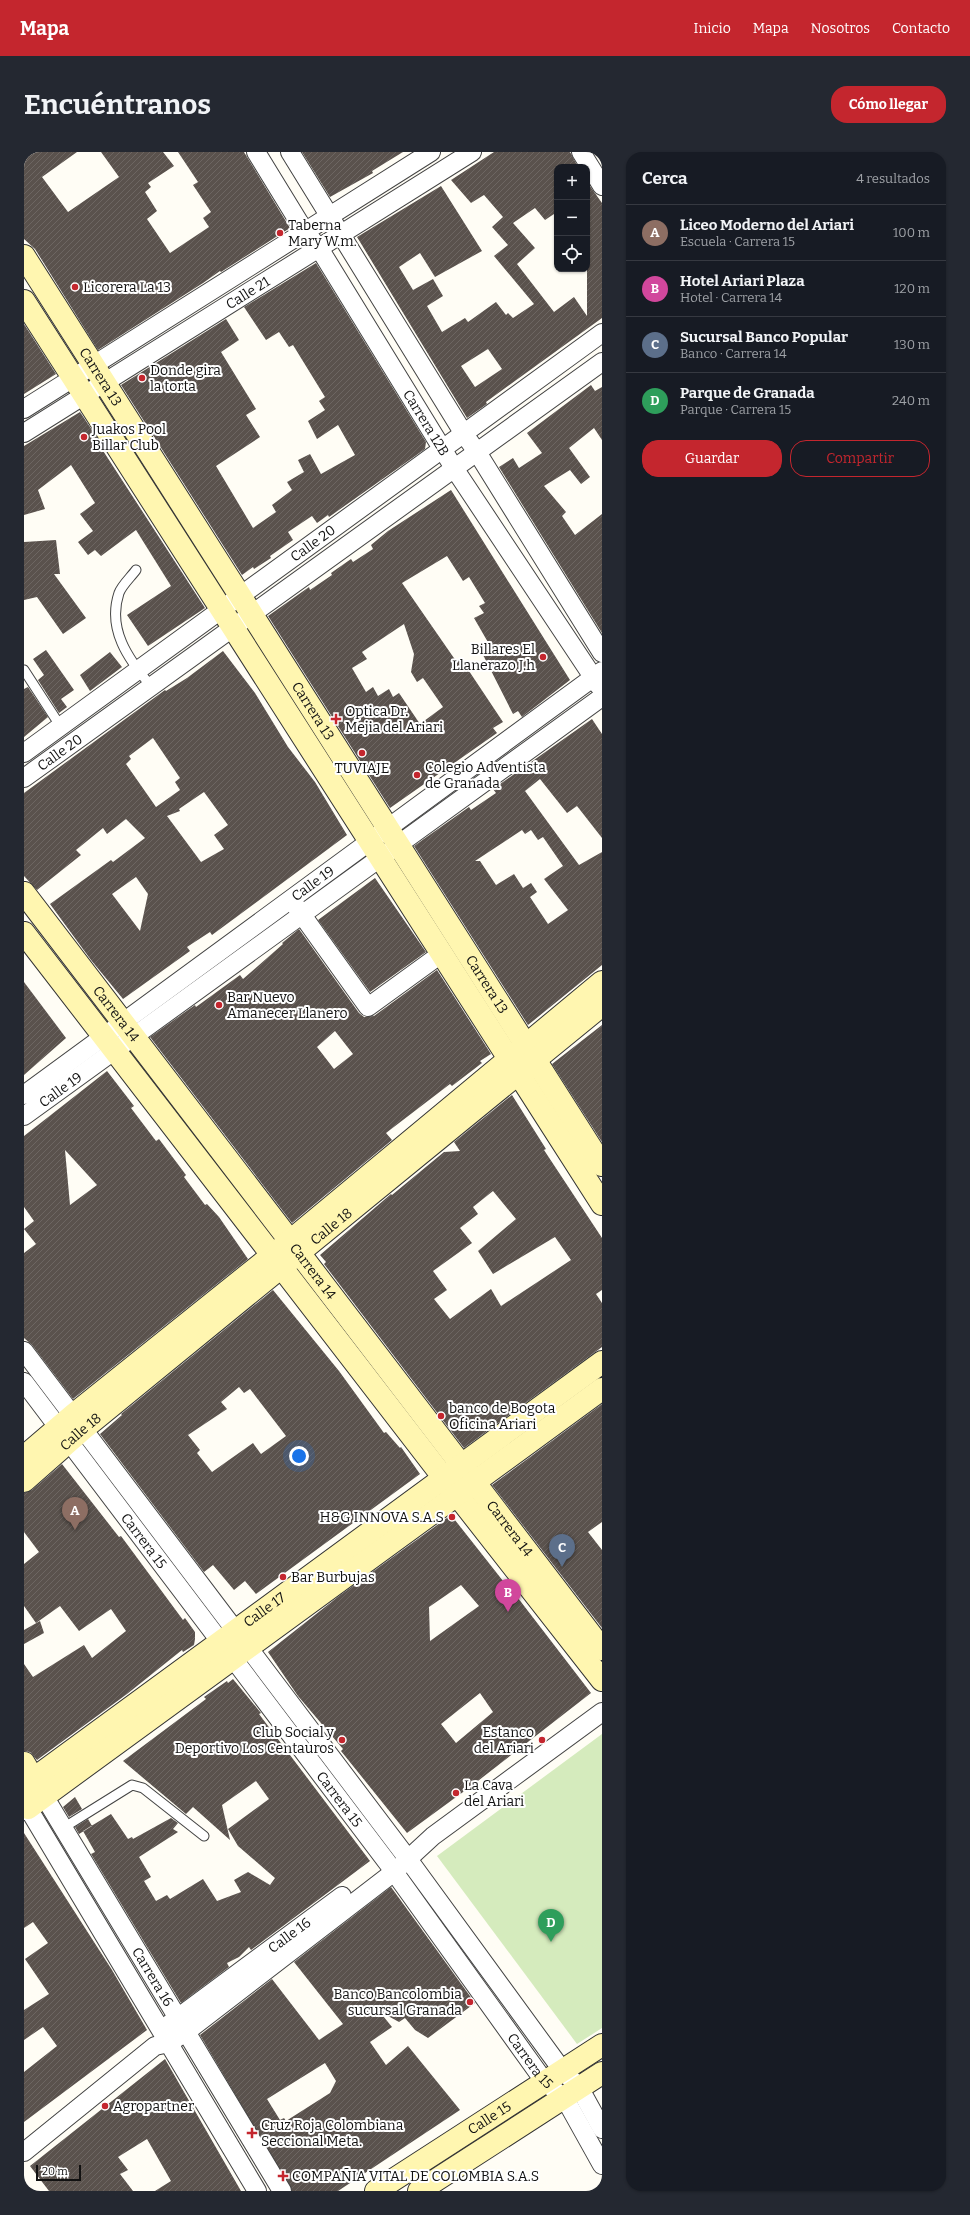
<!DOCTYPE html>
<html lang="es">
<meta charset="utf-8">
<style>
:root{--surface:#171b24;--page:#242831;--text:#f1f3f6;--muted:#9ea1a6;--line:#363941;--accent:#c4262e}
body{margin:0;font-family:Bitter,serif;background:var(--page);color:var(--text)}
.controls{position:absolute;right:12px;top:12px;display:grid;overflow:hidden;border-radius:8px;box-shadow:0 1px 3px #0004}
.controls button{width:36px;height:36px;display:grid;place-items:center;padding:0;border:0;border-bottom:1px solid var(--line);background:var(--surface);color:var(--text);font:20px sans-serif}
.scale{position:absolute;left:12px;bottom:10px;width:45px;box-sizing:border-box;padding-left:4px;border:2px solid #111;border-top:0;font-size:11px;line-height:14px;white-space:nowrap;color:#111;-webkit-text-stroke:3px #fff;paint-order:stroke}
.you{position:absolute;left:275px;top:1304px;width:14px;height:14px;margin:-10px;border:3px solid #fff;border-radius:50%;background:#1a73e8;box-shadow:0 0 0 6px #1a73e833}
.badge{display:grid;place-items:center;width:26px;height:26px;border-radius:50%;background:var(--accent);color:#fff;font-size:13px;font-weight:700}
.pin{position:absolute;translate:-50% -33px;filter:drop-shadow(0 1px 2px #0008)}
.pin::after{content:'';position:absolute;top:21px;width:14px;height:12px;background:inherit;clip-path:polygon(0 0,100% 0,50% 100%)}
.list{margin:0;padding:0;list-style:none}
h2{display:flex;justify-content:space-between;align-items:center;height:52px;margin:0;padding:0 16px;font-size:17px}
h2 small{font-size:13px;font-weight:400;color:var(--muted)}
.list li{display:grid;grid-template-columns:26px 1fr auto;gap:12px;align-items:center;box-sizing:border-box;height:56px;padding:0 16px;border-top:1px solid var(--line)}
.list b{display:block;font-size:15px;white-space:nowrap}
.list p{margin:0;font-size:13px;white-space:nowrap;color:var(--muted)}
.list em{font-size:13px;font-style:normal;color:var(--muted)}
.actions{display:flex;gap:8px;padding:12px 16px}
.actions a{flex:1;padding:9px 0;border:1px solid var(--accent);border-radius:16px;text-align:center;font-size:14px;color:var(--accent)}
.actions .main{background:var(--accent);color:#fff}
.icon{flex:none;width:22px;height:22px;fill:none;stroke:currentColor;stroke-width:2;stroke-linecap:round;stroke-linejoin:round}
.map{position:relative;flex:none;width:578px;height:2039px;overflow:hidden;border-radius:16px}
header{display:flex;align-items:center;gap:24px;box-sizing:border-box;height:56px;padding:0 20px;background:var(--accent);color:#fff}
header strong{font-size:19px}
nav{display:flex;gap:22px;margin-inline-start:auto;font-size:14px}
.intro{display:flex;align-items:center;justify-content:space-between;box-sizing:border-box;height:96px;padding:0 24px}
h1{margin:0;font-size:28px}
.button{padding:10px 18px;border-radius:16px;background:var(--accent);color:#fff;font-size:14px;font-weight:700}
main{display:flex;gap:24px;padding:0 24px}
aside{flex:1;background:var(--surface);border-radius:16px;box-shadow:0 1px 3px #0004}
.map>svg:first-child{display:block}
.park{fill:#d5ebbd}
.building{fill:url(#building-hatch);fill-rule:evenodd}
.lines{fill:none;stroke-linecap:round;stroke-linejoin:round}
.lane-casing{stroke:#444;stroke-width:11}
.street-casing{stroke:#444;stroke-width:20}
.secondary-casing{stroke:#333;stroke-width:24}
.lane{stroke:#fff;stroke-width:9}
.street{stroke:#fff;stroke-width:18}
.secondary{stroke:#fff6b0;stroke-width:22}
.poi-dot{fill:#c4262e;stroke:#fff;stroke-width:1.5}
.labels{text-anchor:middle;stroke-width:4;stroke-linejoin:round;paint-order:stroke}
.poi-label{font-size:14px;fill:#111;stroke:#fff;text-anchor:start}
.street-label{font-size:14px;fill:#111;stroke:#fff}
</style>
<header>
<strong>Mapa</strong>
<nav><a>Inicio</a><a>Mapa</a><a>Nosotros</a><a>Contacto</a></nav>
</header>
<div class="intro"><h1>Encuéntranos</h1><a class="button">Cómo llegar</a></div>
<main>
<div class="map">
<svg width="578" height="2039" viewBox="0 0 578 2039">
<defs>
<pattern id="building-hatch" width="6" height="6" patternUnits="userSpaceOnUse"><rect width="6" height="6" fill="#5a524d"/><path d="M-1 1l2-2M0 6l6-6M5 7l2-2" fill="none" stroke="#6d6662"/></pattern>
</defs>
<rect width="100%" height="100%" fill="#fffdf5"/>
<!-- park -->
<path class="park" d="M578 1582V1876L553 1892 413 1704Z"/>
<!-- building -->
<path class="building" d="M0 0H53L18 25 44 60 95 25 77 0H139L150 14 124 31 127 35 121 40 133 59 123 67 146 101 185 75 179 66 187 60 169 33 174 30 154 0H220L266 76 197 120 196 119 179 131 74 198 11 97 0 87Z
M278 0H379L348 19 349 21 306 45Z
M470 0H546L554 15H533V60L521 68 511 56 489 71 511 96 493 112 530 160 550 145 563 164V30L578 51V166L462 250 463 252 443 266 333 85 417 34 458 99 411 125 396 101 375 115 389 138 409 127 419 144 403 154 418 180 441 166 444 170 472 150 482 163 484 161 489 166 510 152 470 104 484 93 468 75 479 65 460 43 447 51 427 28ZM464 197 478 217 451 235 437 214Z
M292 111 402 290 401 297 305 365 304 363 293 371 288 364 264 380 269 388 246 404 247 406 230 417 229 415 218 423 97 233 202 167 215 188 197 200 232 257 222 263 236 285 192 314 229 376 252 360 248 353 268 338 263 330 280 320 274 308 286 302 297 322 331 303 314 273 293 287 284 269 301 258 295 249 301 245 269 193 265 195 255 180 242 188 220 155Z
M0 172 32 222 0 242Z
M567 233 571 239 578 235V288L570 276 545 296 566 325 557 332 546 318 520 334 542 360 538 364 551 383 578 362V481L475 315 489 306 495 316 518 301 503 281Z
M56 260 76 290 74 291 181 456 124 494 103 463 147 434 112 378 77 404 71 398 64 403 54 390 69 379 56 362 71 351 47 313 14 338 21 357 0 363V294Z
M427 338 546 528 498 565 494 559 489 562 456 497 465 492 450 466 460 461 455 454 461 451 445 425 439 429 423 404 378 431 432 509 437 507 479 570 469 576 473 581 366 656 244 464 285 435 286 438 308 423 307 421 327 407 329 410 349 397 347 393 364 379ZM380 472 390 502 387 520 393 530 399 526 419 555 396 572 375 541 369 545 365 537 354 544 349 535 342 540 328 516 343 507 338 500Z
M32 388 36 422H30L62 466 39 482 13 445 0 448V390Z
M22 498 50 538 37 547 43 555 35 561 14 528 20 523 9 507Z
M199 499 231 541 264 595 291 630 323 683 188 783 186 780 163 795 166 799 99 847 67 808 26 752 87 708 89 710 121 686 102 667 83 682 79 676 52 698 57 703 13 738 0 724V641L141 538 142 539 163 526ZM129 586 156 626 151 630 156 638 132 655 102 612 107 607 105 604ZM180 640 204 673 190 683 200 697 177 710 143 664 156 659 155 657ZM112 725 124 742 116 779 88 742Z
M86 500 98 515 66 539 56 523Z
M4 535 24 565 0 585V537Z
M568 567 578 582V686L553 654 543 661 516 627 501 639 555 713 578 700V813L504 873 390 694 445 655 447 658 472 641 469 637ZM498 678 501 682 507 678 514 688 519 685 539 714 520 727 544 758 524 772 506 745 513 740 507 731 499 736 490 722 472 733 456 709H451Z
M351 726 402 800 346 840 294 768Z
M275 777 335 861 340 865 350 864 413 818 467 902 456 909 458 911 428 934 426 932 362 981 368 988 268 1071 126 885 171 853 172 855 216 823 219 827 259 792 258 791ZM311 879 329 902 310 917 293 895Z
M0 830 42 886 0 923Z
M578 873V990L528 912Z
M83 919 110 954 107 956 132 989 135 987 162 1023 160 1025 181 1053 183 1052 195 1065 224 1107 49 1247 8 1193 0 1186V1101L12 1092 0 1077 10 1069 0 1055V984ZM41 998 73 1033 46 1053Z
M488 943 522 997 520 998 578 1086V1138L572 1142 578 1151V1195L440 1296 300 1112 302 1110 296 1103 367 1042 368 1043 420 1000 436 999 430 990ZM469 1039 492 1067 454 1099 469 1122 531 1085 547 1108 477 1154 467 1137 426 1167 410 1147 423 1138 409 1119 448 1091 436 1076 454 1062 449 1055Z
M249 1138 315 1219 360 1281 362 1280 376 1296 377 1295 396 1322 232 1442 221 1429 210 1438 189 1413 180 1420 76 1282 98 1263 97 1262ZM215 1235 220 1241 226 1237 262 1284 237 1302 229 1291 188 1320 173 1301 176 1298 164 1283 203 1257 197 1250Z
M578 1252V1370L564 1380 578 1398V1476L468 1333Z
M38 1312 95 1385 97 1384 159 1468 161 1466 171 1480V1487L170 1493 159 1500 158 1498 103 1542 13 1608 6 1600 0 1599V1512L9 1525 60 1493 68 1506 102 1479 87 1457 55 1479 36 1454 12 1471 0 1454V1412L15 1400 0 1380V1341L8 1338Z
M427 1363 483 1434 484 1433 567 1541 450 1632 383 1681 317 1599 319 1597 274 1544 244 1500 315 1444ZM437 1433 455 1454 406 1489 405 1455ZM456 1541 469 1560 432 1591 417 1572Z
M16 1469 20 1481 0 1492V1478Z
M209 1527 237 1561 235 1562 346 1709 227 1798 225 1795 215 1805 203 1811 205 1815 157 1851 67 1702 71 1700 59 1679 87 1662 104 1687 108 1685 109 1687 147 1666 154 1671 149 1677 154 1680 115 1705 127 1725 120 1729 132 1749 143 1743 146 1747 179 1727 193 1749 217 1740 210 1728 224 1720 246 1733 251 1726 214 1694 204 1677 245 1647 232 1629 198 1653 206 1688 169 1655 162 1662 99 1609 182 1547 180 1545 203 1529 204 1531Z
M51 1645 58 1657 45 1665 39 1655Z
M64 1667 68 1674 55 1682 51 1675Z
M0 1681 88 1818 123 1878 0 1970V1920L33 1894 19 1875 0 1888V1858L25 1842 1 1807 24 1791 9 1770 0 1776Z
M367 1735 451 1851 404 1886 391 1878 381 1866 375 1870 355 1859 368 1875 346 1890 362 1913 384 1894 436 1958 314 2039H268L176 1883 248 1827 295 1888 319 1872 270 1810ZM301 1911 312 1929 306 1941 262 1969 260 1966 256 1968 243 1947Z
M141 1907 217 2039H131L147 2029 123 1987 94 2005 104 2018 96 2022 109 2039H25L6 2014Z"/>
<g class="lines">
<!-- lane casing -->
<g class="lane-casing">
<path id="lane" d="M112 418C107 425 98 433 95 441 83 477 104 507 127 534
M0 518 37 575
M39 1676 108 1633 119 1636 180 1684"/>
</g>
<!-- street casing -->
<g class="street-casing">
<g id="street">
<path id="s1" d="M232 0 281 80 295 96 430 316 575 534"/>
<path d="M266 0 440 282 453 300 578 501"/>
<path d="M557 0 578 34"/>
<path d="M0 257 407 0"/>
<path id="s2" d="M0 281 448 0"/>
<path id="s3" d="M0 601 578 181"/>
<path id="s4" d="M0 626 578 210"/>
<path d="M271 753 344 855 417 802"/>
<path id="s5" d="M0 943 578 519"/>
<path id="s6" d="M0 964 578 545"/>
<path d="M0 1199 384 1707 538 1918 555 1935 578 1977"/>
<path id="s7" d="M0 1230 363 1710 515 1922 544 1952 578 2013"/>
<path id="s8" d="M20 1644 258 2039"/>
<path d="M0 1659 4 1656 233 2039"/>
<path id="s9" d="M144 1873 318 1744"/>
<path d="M0 2000 131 1894 145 1891 162 1880 370 1720 409 1684 578 1560"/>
</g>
</g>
<!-- secondary casing -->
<g class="secondary-casing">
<g id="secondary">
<path id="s10" d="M0 104 578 1013"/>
<path d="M0 149 578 1052"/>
<path id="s11" d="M0 741 578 1497"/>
<path d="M0 781 420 1326 578 1528"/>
<path d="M0 1305 49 1263 266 1089 578 830"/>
<path id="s12" d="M0 1329 59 1277 578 853"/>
<path d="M0 1611 17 1640"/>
<path id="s13" d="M0 1634 578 1210"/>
<path d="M0 1650 4 1656 578 1237"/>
<path id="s14" d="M352 2039 578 1893"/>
<path d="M395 2039 578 1921"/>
</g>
</g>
<!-- lane -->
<use href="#lane" class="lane"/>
<!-- street -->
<use href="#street" class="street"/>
<!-- secondary -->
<use href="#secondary" class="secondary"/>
</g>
<!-- markers -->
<g class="poi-dot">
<circle cx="256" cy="81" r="4"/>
<circle cx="51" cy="135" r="4"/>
<circle cx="118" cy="226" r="4"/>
<circle cx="60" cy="285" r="4"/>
<circle cx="519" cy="505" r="4"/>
<path d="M310 561h4v4h4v4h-4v4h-4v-4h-4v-4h4z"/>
<circle cx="338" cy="601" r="4"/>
<circle cx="393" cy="623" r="4"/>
<circle cx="195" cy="853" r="4"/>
<circle cx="417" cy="1264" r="4"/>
<circle cx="428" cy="1365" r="4"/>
<circle cx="259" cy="1425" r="4"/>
<circle cx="318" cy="1588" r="4"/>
<circle cx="518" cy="1588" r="4"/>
<circle cx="432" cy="1641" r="4"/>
<circle cx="446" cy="1850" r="4"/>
<circle cx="81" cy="1954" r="4"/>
<path d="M226 1975h4v4h4v4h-4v4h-4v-4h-4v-4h4z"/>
<path d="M257 2018h4v4h4v4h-4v4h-4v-4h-4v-4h4z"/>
</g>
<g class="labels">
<!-- poi labels -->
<g class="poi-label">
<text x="264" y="78">Taberna<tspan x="264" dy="16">Mary W.m.</tspan></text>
<text x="59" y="140">Licorera La 13</text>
<text x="126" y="223">Donde gira<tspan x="126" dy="16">la torta</tspan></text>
<text x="68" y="282">Juakos Pool<tspan x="68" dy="16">Billar Club</tspan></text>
<text x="511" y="502" text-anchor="end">Billares El<tspan x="511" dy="16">Llanerazo J.h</tspan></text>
<text x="321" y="564">Optica Dr.<tspan x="321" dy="16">Mejia del Ariari</tspan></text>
<text x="401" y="620">Colegio Adventista<tspan x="401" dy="16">de Granada</tspan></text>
<text x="338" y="621" text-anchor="middle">TUVIAJE</text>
<text x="203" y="850">Bar Nuevo<tspan x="203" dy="16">Amanecer Llanero</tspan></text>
<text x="425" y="1261">banco de Bogota<tspan x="425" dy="16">Oficina Ariari</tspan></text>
<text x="420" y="1370" text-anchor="end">H&amp;G INNOVA S.A.S</text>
<text x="267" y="1430">Bar Burbujas</text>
<text x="310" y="1585" text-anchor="end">Club Social y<tspan x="310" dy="16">Deportivo Los Centauros</tspan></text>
<text x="510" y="1585" text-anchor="end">Estanco<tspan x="510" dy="16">del Ariari</tspan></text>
<text x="440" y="1638">La Cava<tspan x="440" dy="16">del Ariari</tspan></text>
<text x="438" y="1847" text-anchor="end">Banco Bancolombia<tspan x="438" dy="16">sucursal Granada</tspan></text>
<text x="89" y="1959">Agropartner</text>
<text x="237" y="1978">Cruz Roja Colombiana<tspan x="237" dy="16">Seccional Meta.</tspan></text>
<text x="268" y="2029">COMPAÑIA VITAL DE COLOMBIA S.A.S</text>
</g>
<!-- street labels -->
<g class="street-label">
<text dy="5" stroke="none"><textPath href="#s2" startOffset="264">Calle 21</textPath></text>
<text dy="5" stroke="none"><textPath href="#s10" startOffset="143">Carrera 13</textPath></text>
<text dy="5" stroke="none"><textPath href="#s1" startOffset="320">Carrera 12B</textPath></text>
<text dy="5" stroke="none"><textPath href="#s3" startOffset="357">Calle 20</textPath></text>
<text dy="5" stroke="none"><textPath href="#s10" startOffset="539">Carrera 13</textPath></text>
<text dy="5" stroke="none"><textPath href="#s4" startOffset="44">Calle 20</textPath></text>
<text dy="5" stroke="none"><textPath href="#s5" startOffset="358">Calle 19</textPath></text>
<text dy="5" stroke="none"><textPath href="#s10" startOffset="863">Carrera 13</textPath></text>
<text dy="5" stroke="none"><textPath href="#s11" startOffset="152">Carrera 14</textPath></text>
<text dy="5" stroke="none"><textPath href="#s6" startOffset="45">Calle 19</textPath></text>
<text dy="5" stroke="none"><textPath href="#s12" startOffset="399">Calle 18</textPath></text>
<text dy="5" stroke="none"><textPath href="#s11" startOffset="476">Carrera 14</textPath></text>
<text dy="5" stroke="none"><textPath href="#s12" startOffset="75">Calle 18</textPath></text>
<text dy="5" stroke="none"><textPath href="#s11" startOffset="800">Carrera 14</textPath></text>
<text dy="5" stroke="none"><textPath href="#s7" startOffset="199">Carrera 15</textPath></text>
<text dy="5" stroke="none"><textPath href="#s13" startOffset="298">Calle 17</textPath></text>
<text dy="5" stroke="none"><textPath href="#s7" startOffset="523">Carrera 15</textPath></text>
<text dy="5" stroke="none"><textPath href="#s9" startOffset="151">Calle 16</textPath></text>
<text dy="5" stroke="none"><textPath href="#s8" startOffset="211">Carrera 16</textPath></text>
<text dy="5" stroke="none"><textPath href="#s7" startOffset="847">Carrera 15</textPath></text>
<text dy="5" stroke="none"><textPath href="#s14" startOffset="135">Calle 15</textPath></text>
</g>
</g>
</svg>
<div class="controls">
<button>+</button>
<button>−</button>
<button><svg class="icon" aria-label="locate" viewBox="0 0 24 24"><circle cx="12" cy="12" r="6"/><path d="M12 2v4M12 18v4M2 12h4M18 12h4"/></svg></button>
</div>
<div class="scale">20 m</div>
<div class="you"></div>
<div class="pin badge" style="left:51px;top:1378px;background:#8d6e63">A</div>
<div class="pin badge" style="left:484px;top:1460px;background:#d1479c">B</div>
<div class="pin badge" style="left:538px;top:1415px;background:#5c6f8a">C</div>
<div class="pin badge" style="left:527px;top:1790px;background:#2e9e5b">D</div>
</div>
<aside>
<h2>Cerca<small>4 resultados</small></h2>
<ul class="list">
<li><span class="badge" style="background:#8d6e63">A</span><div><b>Liceo Moderno del Ariari</b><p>Escuela · Carrera 15</p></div><em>100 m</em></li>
<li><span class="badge" style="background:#d1479c">B</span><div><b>Hotel Ariari Plaza</b><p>Hotel · Carrera 14</p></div><em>120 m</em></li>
<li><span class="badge" style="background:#5c6f8a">C</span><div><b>Sucursal Banco Popular</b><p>Banco · Carrera 14</p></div><em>130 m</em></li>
<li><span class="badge" style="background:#2e9e5b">D</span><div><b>Parque de Granada</b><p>Parque · Carrera 15</p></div><em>240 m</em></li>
</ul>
<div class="actions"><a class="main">Guardar</a><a>Compartir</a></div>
</aside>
</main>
